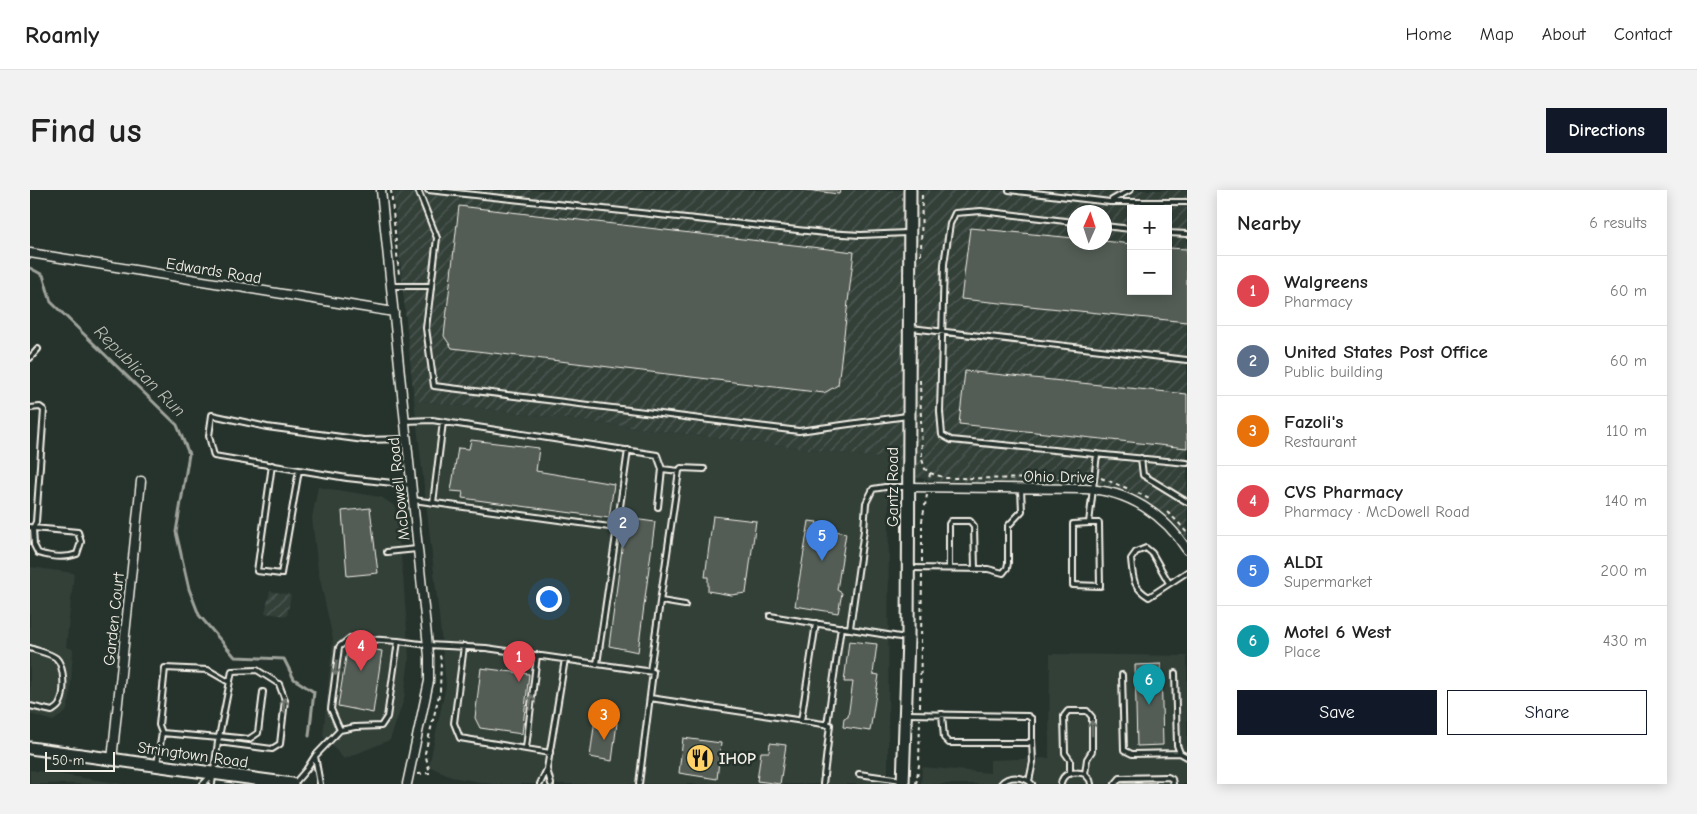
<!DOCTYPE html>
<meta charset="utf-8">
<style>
:root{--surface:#fff;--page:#f2f2f2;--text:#222;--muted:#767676;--line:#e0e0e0;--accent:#111827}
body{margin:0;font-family:"Comic Neue",sans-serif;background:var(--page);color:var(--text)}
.controls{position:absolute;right:15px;top:15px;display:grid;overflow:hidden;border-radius:0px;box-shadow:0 2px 12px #0003}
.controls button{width:45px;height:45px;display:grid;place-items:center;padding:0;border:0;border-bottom:1px solid var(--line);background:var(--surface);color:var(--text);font:25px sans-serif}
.compass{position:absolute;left:1037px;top:15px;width:45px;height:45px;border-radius:50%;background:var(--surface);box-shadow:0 2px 12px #0003;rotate:3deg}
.scale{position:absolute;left:15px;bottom:12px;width:70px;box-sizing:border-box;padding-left:5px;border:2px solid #f4f1e8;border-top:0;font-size:14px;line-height:18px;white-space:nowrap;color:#f4f1e8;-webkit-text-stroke:4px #26332d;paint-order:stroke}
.you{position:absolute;left:518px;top:408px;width:18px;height:18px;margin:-12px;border:4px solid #fff;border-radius:50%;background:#1a73e8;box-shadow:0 0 0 8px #1a73e833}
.badge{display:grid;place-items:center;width:32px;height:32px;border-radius:50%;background:var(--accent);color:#fff;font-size:16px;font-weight:700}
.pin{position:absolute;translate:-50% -41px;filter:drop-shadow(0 1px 2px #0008)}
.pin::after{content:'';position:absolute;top:26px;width:18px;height:15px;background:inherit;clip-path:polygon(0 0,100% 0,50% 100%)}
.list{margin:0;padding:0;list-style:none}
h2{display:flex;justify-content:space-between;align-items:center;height:65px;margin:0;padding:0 20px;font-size:21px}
h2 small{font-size:16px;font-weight:400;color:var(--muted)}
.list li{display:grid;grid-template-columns:32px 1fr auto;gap:15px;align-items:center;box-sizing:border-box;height:70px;padding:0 20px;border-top:1px solid var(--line)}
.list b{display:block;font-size:19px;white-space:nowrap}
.list p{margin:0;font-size:16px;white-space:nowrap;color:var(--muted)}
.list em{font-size:16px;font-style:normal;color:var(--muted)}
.actions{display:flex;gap:10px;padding:15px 20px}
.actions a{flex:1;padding:11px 0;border:1px solid var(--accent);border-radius:0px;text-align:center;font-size:18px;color:var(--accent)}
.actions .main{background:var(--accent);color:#fff}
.map{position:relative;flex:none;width:1157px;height:594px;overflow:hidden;border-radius:0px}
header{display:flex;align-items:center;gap:30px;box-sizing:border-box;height:70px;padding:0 25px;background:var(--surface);border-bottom:1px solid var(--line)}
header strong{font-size:24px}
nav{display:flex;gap:28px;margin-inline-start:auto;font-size:18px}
.intro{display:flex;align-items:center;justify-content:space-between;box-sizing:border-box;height:120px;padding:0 30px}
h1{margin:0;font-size:35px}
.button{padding:12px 22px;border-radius:0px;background:var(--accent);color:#fff;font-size:18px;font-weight:700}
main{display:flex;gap:30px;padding:0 30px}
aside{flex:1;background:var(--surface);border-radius:0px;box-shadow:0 2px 12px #0003}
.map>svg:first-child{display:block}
.built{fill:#333f39}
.industrial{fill:url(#industrial-furrows);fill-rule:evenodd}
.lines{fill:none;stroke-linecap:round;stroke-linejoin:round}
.stream{stroke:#9fa39b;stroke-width:3}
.building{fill:#525c55;stroke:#f4f1e8}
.service-casing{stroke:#f4f1e8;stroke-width:8}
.minor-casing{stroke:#f4f1e8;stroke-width:11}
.secondary-casing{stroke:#f4f1e8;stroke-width:15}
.path{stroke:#f4f1e8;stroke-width:2;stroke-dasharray:4 4;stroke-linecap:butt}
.service{stroke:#26332d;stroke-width:4}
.minor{stroke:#26332d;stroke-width:8}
.secondary{stroke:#26332d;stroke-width:11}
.oneway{stroke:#6e766e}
.labels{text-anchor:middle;stroke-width:5;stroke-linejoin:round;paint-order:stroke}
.street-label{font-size:16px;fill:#f4f1e8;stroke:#26332d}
.poi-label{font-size:16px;font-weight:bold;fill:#f4f1e8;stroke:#26332d;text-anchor:start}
.water-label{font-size:18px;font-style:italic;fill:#bcbdb5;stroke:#26332d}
</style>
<header>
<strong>Roamly</strong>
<nav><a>Home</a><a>Map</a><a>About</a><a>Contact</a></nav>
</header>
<div class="intro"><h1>Find us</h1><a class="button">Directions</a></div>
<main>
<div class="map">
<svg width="1157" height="594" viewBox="0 0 1157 594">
<defs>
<pattern id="industrial-furrows" width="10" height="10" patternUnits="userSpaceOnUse" patternTransform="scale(1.25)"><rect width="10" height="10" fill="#333f39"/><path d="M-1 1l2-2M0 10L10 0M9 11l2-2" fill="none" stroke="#515b56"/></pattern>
</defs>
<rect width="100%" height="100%" fill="#26332d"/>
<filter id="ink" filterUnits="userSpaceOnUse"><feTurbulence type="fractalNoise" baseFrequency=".02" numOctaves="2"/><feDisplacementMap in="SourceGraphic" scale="10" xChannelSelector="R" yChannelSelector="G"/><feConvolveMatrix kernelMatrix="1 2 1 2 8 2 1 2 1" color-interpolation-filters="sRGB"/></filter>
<g filter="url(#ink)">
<!-- built -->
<path class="built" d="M384 210 859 269 858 594H462L421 587 399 576 416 495 409 425Z
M288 297 351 307 365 316 373 385 379 468 374 509 360 550 314 569 293 546 303 449 288 380 282 328Z
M0 377 44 383 36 457 43 459 40 509 36 522 23 531 0 524Z
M1020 464 1157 466V594H891L892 577 960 583V570L1019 568Z
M0 580 94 594H0Z"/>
<!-- industrial -->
<path class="industrial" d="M363 0H1157V351L1143 331 1107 308 1076 295 908 291 859 283 858 269 384 210ZM1101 19H1138V101H1101ZM1044 22H1074V52H1044Z
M240 401 261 405 257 426 235 423Z"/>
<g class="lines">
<!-- stream -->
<path class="stream" d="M0 78 13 85 21 112 147 235 159 264 146 342 159 399 169 425 205 467 254 469 264 489 284 502 279 546"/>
</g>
<!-- building -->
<path class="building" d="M776 0H810L809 4Z
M429 16 824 62 808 195 794 203 422 158 414 146Z
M940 38 1044 48V52H1074V51L1101 54V101H1138V58L1157 59V132L931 109Z
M935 181 1157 204V258L929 234Z
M441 250 509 258 506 281 584 294 579 328 432 308 433 302 421 301 428 258 439 259Z
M340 318 348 383 317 386 312 321Z
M683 326 726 331 716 403 701 405 678 401V387H675Z
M596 328 625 332 608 462 579 456Z
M779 331 787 332 786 338 816 343 807 400 812 403 808 423 765 416Z
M819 451 847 454 843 484 849 485 840 541 813 537 814 528 818 527 823 492H814Z
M318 455 352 461 343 523 308 516Z
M1131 474 1133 555 1107 556 1105 475Z
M451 478 499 484 492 544 450 538 445 528Z
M565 529 587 533 582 571 560 567Z
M653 548 691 553 687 589 649 583Z
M740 553 756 555 750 594 727 591 731 562H739Z
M1126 592V594L1089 593Z"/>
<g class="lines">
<!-- service casing -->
<g class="service-casing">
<path id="service" d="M388 0 407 48 396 138 404 196 769 241 877 226
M398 0 795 43 831 45 877 43
M979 0 1080 12H1157
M1082 10 1100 0
M1044 32 951 21 925 23 920 34 914 74 910 222 912 245 921 250 1157 273
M1074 36 1101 39
M1138 43 1157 44
M361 96H401
M881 138 1157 170
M0 168 8 159
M0 218 10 217 14 220 6 332 3 338 0 337
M375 231 402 230 627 265 632 279 628 317
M377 249 334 250 237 237 182 225 179 246 184 266 317 288 381 295
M1111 268 1113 285 1157 312
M242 275 227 381 251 384 269 280
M632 279 649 281
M403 313 413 232
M1059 333H1069L1070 396 1043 395V334Z
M1059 333 1067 264
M3 338 48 342 51 352 47 364C34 369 21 367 8 363L4 355Z
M587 338 598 260
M357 362 387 359
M880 378 958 379 973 383 977 378 978 373V336L992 321 991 299
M919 378V334L921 331H940L944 336 945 379
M1139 393 1122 363 1116 358 1106 362 1101 369C1103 387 1102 397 1119 407L1157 382
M631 411 655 415
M740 426 876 448
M820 438 834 340 836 313 843 299 855 297H878
M434 456 424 533 430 548 520 563
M0 458C7 461 20 463 26 468 35 476 35 504 30 513 29 517 25 519 22 521L0 516
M567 474 623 482 609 594
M620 481 649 281 651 278 674 279
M1145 483 1147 555 1150 563 1157 567
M1092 485 1094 560 1102 564 1150 563
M620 508 800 535 793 594
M878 524 998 526 1002 529V550L998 553H919L914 548 912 524
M771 531 786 433
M797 535 811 437
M310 540 301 519 309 457 320 448 368 451
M132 543 189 548
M189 546 219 549 228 543 233 502
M496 558 507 465
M285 566 290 594
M127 574 132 543 129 535 135 478 178 480 199 492
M517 579 521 594
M829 584 871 590
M1040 584V570L1035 563 1034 526 1038 521H1057L1062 527V561L1057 569 1055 584
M999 591 1003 572 1002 550
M173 594 182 585
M182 594 188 552 202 481 227 480 249 494 255 510 250 554 242 559 188 552
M264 594 276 580 285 566 310 540 325 537 351 536 357 527 368 451 398 455 456 458 567 474 587 338 383 310
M510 594 517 579 535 469
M971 594C978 585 994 586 1002 594
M1031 594C1032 582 1046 581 1055 584L1060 590 1061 594
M1085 594 1090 588 1138 587 1142 589 1143 594"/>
</g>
<!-- minor casing -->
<g class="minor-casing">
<path id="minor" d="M351 0 399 466V491L377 594
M0 63 364 122
M878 297 1055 299C1098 300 1135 325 1157 360
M82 570 111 291"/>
</g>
<!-- secondary casing -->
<g class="secondary-casing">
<path id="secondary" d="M0 558 262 594
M873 594 878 448 880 0"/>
</g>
<!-- path -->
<path class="path" d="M361 0 369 85
M891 65 892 0
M890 190 892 269 895 279 900 283 899 290
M900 283 916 288 1039 289 1059 287
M1071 288 1099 299
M1108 303 1121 310
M1137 322 1148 332 1157 343
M892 372V331L897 305
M890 517 892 384
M388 584 400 583 395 563 410 501 411 470 409 462
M886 594 889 575 890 529"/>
<!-- service -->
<use href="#service" class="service"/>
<!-- minor -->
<use href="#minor" class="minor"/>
<!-- secondary -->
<use href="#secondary" class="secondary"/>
</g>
<!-- one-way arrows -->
<defs><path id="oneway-shaft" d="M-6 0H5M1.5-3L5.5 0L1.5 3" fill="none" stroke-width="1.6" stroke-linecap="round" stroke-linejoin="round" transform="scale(1.25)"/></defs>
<g class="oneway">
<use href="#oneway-shaft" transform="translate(306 478) rotate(97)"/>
<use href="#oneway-shaft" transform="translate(501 512) rotate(-83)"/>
<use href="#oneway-shaft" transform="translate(254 515) rotate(-88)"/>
<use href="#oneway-shaft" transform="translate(1062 538) rotate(-91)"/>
</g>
</g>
<!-- icons -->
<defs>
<g id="restaurant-disc" transform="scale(1.4375)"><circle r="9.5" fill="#ffd166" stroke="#26332d"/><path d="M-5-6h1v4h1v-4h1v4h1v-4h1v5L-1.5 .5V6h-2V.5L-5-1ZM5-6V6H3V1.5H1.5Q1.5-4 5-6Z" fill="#111"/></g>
</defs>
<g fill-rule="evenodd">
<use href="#restaurant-disc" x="670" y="568"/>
</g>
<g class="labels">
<!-- street labels -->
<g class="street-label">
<text transform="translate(184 80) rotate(9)" y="6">Edwards Road</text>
<text transform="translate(1029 286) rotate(1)" y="6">Ohio Drive</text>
<text transform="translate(862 297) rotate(-90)" y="6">Gantz Road</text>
<text transform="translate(368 299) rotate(-96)" y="6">McDowell Road</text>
<text transform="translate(83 429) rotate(-84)" y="6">Garden Court</text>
<text transform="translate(163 564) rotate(8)" y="6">Stringtown Road</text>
</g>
<!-- poi labels -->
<g class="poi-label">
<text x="689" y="574">IHOP</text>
</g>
<!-- water labels -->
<g class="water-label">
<text transform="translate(110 181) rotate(45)" y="6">Republican Run</text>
</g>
</g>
</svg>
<div class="controls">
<button>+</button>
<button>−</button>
</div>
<svg class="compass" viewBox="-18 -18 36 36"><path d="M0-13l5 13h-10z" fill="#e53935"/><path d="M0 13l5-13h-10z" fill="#767676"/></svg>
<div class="scale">50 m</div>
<div class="you"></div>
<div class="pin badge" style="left:489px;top:492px;background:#e0444e">1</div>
<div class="pin badge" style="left:593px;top:358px;background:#5c6f8a">2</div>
<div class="pin badge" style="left:574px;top:550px;background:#e8710a">3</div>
<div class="pin badge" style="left:331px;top:481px;background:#e0444e">4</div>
<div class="pin badge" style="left:792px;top:371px;background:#3f7fe0">5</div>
<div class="pin badge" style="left:1119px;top:515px;background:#0f9aa8">6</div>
</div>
<aside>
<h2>Nearby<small>6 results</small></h2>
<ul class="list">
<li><span class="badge" style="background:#e0444e">1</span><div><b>Walgreens</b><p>Pharmacy</p></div><em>60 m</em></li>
<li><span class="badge" style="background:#5c6f8a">2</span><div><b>United States Post Office</b><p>Public building</p></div><em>60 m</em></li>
<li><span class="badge" style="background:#e8710a">3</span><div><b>Fazoli's</b><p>Restaurant</p></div><em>110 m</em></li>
<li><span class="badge" style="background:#e0444e">4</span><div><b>CVS Pharmacy</b><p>Pharmacy · McDowell Road</p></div><em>140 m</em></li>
<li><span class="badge" style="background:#3f7fe0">5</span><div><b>ALDI</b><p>Supermarket</p></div><em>200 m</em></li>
<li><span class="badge" style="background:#0f9aa8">6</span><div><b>Motel 6 West</b><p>Place</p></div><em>430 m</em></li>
</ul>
<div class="actions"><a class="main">Save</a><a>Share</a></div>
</aside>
</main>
